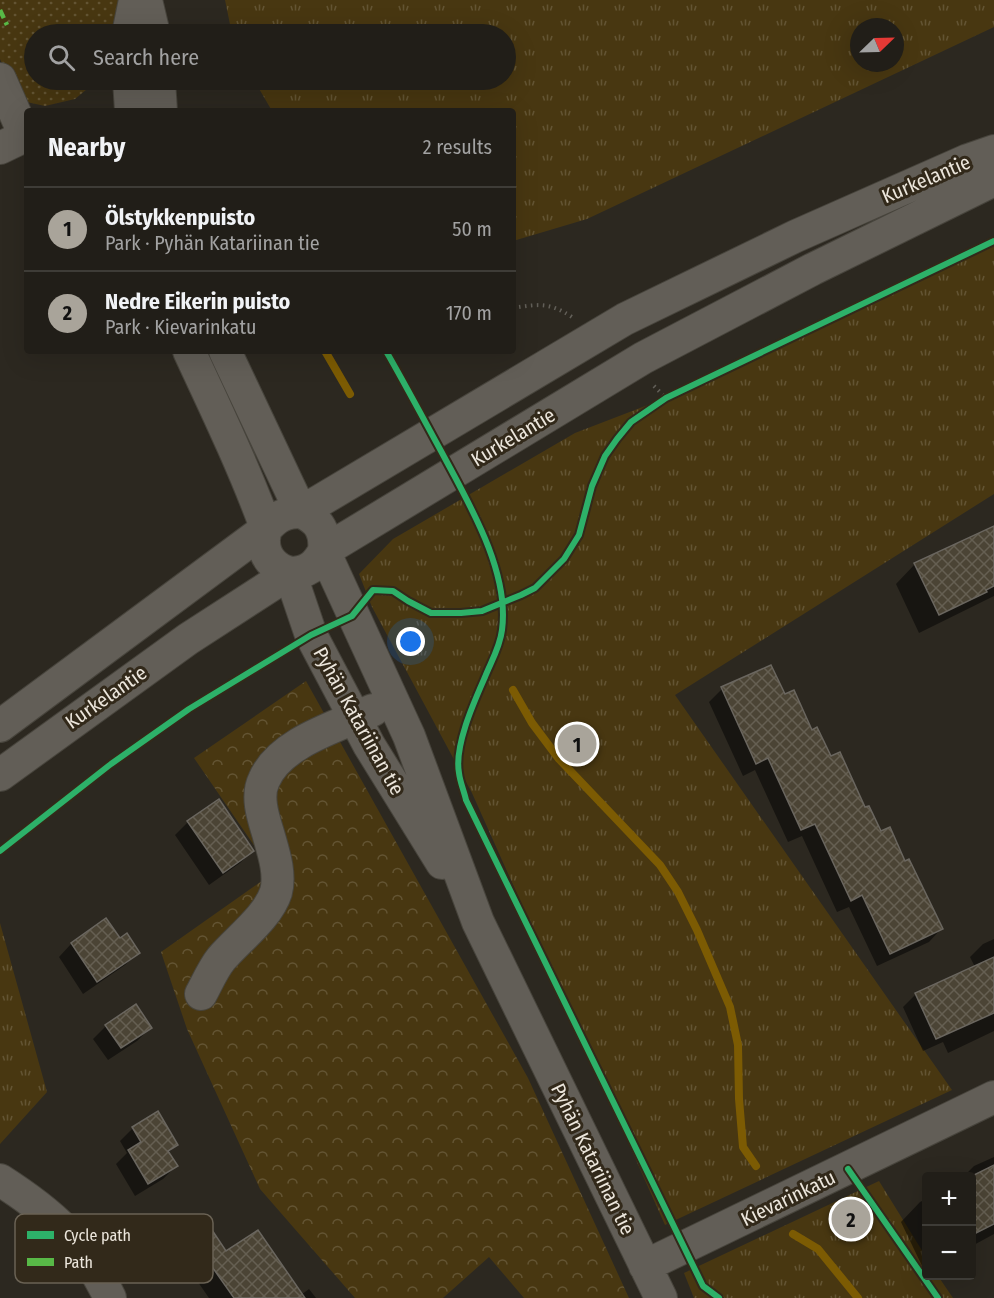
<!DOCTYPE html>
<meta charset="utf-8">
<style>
:root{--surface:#211e18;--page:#292721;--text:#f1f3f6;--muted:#a2a2a2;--line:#3e3c37;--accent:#a9a49a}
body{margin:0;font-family:"Fira Sans Condensed",sans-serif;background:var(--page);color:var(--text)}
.controls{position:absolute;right:18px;bottom:18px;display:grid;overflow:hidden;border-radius:6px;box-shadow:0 6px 24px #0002}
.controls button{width:54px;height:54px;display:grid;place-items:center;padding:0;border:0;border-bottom:2px solid var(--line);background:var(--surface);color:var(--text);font:30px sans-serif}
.compass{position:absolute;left:850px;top:18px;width:54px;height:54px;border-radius:50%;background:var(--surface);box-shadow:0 6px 24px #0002;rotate:67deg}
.you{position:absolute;left:411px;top:642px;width:21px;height:21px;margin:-15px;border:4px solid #fff;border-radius:50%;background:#1a73e8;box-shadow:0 0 0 9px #1a73e833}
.badge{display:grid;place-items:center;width:39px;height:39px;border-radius:50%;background:var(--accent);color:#111;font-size:20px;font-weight:700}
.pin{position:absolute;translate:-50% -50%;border:3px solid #fff;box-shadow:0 2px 6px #0006}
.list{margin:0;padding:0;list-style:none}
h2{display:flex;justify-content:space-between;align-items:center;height:78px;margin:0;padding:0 24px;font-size:26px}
h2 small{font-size:20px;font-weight:400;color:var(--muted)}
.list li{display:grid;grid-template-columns:39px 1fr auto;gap:18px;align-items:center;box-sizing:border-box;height:84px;padding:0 24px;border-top:2px solid var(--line)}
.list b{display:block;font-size:22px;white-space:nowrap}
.list p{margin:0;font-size:20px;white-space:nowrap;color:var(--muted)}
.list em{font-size:20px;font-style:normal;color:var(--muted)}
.icon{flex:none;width:33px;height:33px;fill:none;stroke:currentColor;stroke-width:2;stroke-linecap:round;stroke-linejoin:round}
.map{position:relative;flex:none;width:994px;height:1298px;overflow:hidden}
.search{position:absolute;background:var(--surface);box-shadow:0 6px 24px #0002;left:24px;top:24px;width:492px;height:66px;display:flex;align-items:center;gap:15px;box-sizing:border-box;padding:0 21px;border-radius:33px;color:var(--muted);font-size:22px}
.panel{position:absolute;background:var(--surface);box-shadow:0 6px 24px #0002;left:24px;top:108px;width:492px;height:246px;border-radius:6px}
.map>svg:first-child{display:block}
.grass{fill:url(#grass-dots)}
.forest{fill:url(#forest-crowns)}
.park{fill:url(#park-tufts);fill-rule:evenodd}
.shadow{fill:#0007}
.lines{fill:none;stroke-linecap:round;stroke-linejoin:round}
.stream{stroke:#7c5b03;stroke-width:8}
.building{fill:url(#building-cross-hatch);stroke:#6a665f;stroke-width:1.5}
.minor-casing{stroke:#47443c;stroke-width:34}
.path{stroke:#625f58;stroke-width:4;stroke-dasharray:1.5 4.5;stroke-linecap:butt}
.minor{stroke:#625e57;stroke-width:32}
.quiet{stroke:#58b947;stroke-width:4.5;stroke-dasharray:9 4.5;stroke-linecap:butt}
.cycleway-casing{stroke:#32291a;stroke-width:10}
.cycleway{stroke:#2db169;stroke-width:6}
.labels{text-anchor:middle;stroke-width:6;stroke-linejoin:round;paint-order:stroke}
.street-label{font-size:20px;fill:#ece6dc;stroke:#32291a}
.key{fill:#32291a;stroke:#6a6254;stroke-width:1.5}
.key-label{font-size:16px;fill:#ece6dc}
</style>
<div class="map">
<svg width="994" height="1298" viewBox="0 0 994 1298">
<defs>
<pattern id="grass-dots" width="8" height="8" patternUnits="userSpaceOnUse" patternTransform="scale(1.5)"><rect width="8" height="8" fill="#483711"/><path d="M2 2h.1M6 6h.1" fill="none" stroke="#635433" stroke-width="1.8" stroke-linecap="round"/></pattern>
<pattern id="forest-crowns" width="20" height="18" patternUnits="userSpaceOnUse" patternTransform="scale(1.5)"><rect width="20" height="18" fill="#483711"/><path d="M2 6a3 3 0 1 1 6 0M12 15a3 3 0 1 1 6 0" fill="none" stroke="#635433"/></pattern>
<pattern id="park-tufts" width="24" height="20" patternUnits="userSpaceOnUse" patternTransform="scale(1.5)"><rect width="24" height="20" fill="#483711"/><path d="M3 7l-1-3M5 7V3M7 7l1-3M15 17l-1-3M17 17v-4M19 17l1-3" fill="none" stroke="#635433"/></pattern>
<pattern id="building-cross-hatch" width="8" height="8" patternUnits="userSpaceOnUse" patternTransform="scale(1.5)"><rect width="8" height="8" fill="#4b4435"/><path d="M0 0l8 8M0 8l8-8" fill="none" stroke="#655f52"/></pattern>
</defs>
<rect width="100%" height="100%" fill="#2c2820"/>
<!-- grass -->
<path class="grass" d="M0 0H118V21L114 34H34V80H98L75 99 45 106 22 101 7 77 0 59Z"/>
<!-- forest -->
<path class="forest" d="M306 681 528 1078 629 1298H524L489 1257 443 1298H355L260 1189 187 1029 161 952 273 873 194 758Z"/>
<!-- park -->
<path class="park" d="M225 0H994V27L587 219 513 241V111H272L254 80H506V34H232ZM859 27H895V63H859Z
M994 241V494L675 695 952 1090 665 1225 472 793 372 607 359 574 393 539 575 433 666 398Z
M0 923 47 1092 0 1144Z
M879 1181 926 1257V1276H938L953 1298H694L684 1273Z"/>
<!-- shadow -->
<path class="shadow" d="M994 527V596L919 633 896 584 915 564Z
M722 689 784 696 830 758 880 833 905 863 941 929 929 942 877 966 849 907 837 912 802 836 788 842 755 770 743 776 709 702Z
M188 822 252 851 240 863 209 885 175 835Z
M106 921 119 940 138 952 125 965 83 994 59 957 71 944Z
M994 939V1031L948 1053 943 1042 923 1051 903 1007 916 994 975 967 970 957 983 944Z
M106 1026 150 1028 137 1041 108 1060 93 1039Z
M157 1113 176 1145 168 1153 176 1166 163 1179 135 1196 116 1164 127 1153 120 1141 133 1128Z
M994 1157V1234L972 1246V1176H964L974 1166Z
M926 1199V1268L924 1270 901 1222 920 1202Z
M185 1229 301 1295 309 1289 316 1298H209L171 1243Z"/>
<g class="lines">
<!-- stream -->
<path class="stream" d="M325 351 350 394
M513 690 532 723 559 759 660 865 678 892 697 930 730 1007 738 1045 739 1099 743 1147 756 1166
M793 1234 818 1249 858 1298"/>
</g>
<!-- building -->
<path class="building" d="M994 526V586L986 590 987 592 939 615 914 563Z
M771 665 785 694 794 690 812 730 817 727 831 756 840 752 865 807 869 806 881 831 890 827 905 861 909 859 943 929 890 954 862 895 851 901 815 824 801 830 768 758 756 764 721 687Z
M219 799 254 851 223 873 187 821Z
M106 918 120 938 127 933 140 953 97 982 71 943Z
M994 957V1013L936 1039 915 993Z
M136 1004 152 1028 121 1048 105 1025Z
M158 1111 178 1145 168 1151 178 1166 148 1184 128 1150 141 1142 132 1127Z
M994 1165V1224L972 1235V1176Z
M202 1215 226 1251 258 1230 305 1298H234L184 1227Z"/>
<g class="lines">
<!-- minor casing -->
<g class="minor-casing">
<path id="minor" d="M146 0 154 34
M128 34 135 0
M0 79 25 136
M129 80 131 111
M159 80 161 111
M0 148 27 135
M189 351C215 407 242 463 264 522 266 529 265 532 264 539 263 557 274 568 290 573L311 635 369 745 442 863
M225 351 301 512C319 520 326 531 324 551L409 736 478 922 661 1298
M0 726 266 529C276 517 285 512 301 512L625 319 796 236 968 160 994 151
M0 775 188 639 290 573C307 573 316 566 324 551L643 358 813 269 994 180
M201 994C207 983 213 969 221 959 238 939 268 917 276 892 281 873 273 851 268 833 263 817 256 796 264 780 280 742 339 726 373 710
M0 1180C53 1214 82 1240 110 1298
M645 1266 994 1097"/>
</g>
<!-- path -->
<path class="path" d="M513 308C539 304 549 302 572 317
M654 386 666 398"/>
<!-- minor -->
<use href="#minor" class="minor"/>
<!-- quiet -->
<path class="quiet" d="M0 10 7 25"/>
<!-- cycleway casing -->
<g class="cycleway-casing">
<path id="cycleway" d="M386 351C405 384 423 418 441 451 468 502 510 571 502 630 500 647 491 662 485 677 474 702 454 746 459 773 460 782 464 791 466 800L703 1286 719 1298
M0 851 111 764 189 709 311 635 352 616 373 590 393 591 408 601 431 613H461L482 611 521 595 535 588 564 559 579 535 592 486 605 456 617 439 631 422 666 398 994 241
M848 1169 938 1298"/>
</g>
<!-- cycleway -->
<use href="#cycleway" class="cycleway"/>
</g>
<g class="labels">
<!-- street labels -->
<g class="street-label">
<text transform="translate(926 179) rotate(-23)" y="7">Kurkelantie</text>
<text transform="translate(513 437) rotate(-31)" y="7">Kurkelantie</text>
<text transform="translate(106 697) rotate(-35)" y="7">Kurkelantie</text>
<text transform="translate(359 721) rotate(61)" y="7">Pyhän Katariinan tie</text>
<text transform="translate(593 1159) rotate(64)" y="7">Pyhän Katariinan tie</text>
<text transform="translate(788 1198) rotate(-26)" y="7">Kievarinkatu</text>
</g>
</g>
<!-- legend -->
<rect x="15" y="1214" width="198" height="69" rx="9" class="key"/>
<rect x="27" y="1231" width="27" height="8" fill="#2db169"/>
<rect x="27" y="1258" width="27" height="8" fill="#58b947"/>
<g class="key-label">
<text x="64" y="1241">Cycle path</text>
<text x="64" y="1268">Path</text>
</g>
</svg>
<div class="controls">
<button>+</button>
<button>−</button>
</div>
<svg class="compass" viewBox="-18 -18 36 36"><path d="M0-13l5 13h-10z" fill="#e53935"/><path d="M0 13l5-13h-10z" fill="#a2a2a2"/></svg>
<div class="you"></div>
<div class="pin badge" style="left:577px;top:744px">1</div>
<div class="pin badge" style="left:851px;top:1219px">2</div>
<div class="search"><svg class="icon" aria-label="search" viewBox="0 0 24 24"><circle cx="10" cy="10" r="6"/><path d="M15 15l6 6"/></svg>Search here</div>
<section class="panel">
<h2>Nearby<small>2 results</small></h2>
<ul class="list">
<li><span class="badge">1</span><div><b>Ölstykkenpuisto</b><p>Park · Pyhän Katariinan tie</p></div><em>50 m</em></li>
<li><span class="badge">2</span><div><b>Nedre Eikerin puisto</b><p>Park · Kievarinkatu</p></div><em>170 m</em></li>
</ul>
</section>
</div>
